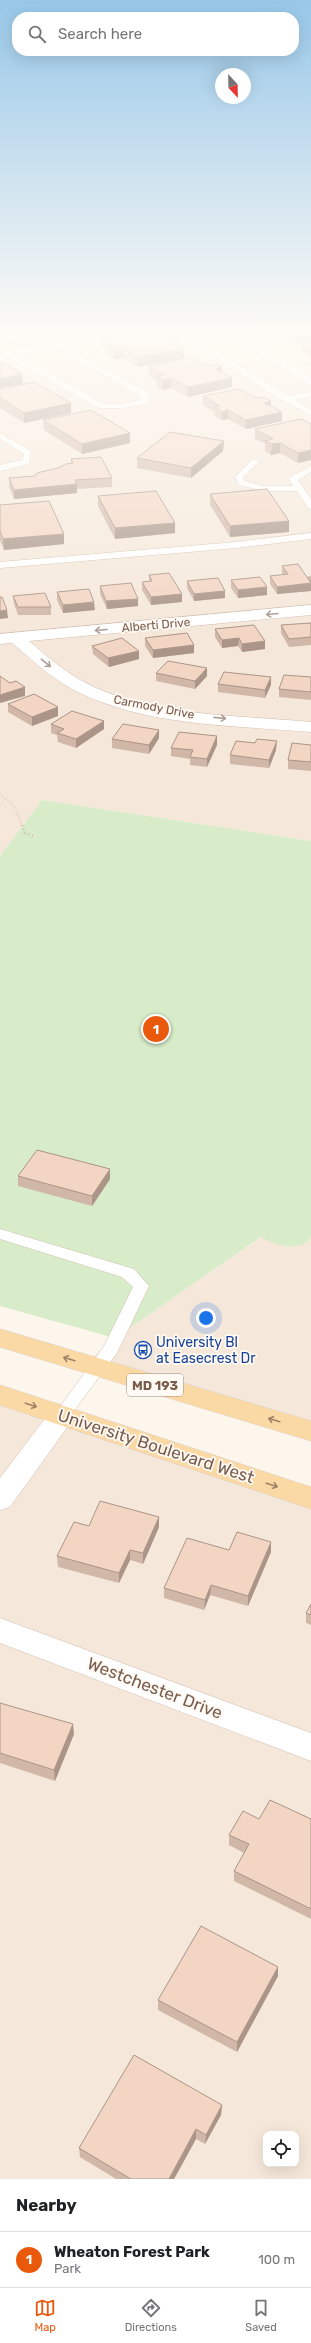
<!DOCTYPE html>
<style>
:root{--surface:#fff;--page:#f2f2f2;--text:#202124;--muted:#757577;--line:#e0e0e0;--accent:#ea580c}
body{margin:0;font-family:Rubik,sans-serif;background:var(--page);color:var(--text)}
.controls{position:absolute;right:12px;bottom:12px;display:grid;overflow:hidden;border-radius:8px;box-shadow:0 4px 16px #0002}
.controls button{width:36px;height:36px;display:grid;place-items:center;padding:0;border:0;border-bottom:1px solid var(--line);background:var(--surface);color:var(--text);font:20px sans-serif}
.compass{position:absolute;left:215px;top:68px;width:36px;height:36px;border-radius:50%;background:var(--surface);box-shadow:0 4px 16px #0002;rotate:158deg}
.you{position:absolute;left:206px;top:1318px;width:14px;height:14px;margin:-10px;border:3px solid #fff;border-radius:50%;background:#1a73e8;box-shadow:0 0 0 6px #1a73e833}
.badge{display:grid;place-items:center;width:26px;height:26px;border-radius:50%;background:var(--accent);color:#fff;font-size:13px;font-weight:700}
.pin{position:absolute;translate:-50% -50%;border:2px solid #fff;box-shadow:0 1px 4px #0006}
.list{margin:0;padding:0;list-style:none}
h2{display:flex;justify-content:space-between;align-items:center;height:52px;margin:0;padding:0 16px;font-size:17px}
h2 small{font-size:13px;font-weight:400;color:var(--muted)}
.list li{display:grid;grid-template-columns:26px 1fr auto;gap:12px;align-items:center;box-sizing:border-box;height:56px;padding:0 16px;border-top:1px solid var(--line)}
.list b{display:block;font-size:15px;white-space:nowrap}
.list p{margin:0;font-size:13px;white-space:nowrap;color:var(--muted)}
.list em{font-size:13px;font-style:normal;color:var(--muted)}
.icon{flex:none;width:22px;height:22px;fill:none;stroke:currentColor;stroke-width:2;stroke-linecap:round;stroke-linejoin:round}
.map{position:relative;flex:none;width:311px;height:2179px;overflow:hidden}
.search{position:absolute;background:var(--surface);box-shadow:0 4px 16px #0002;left:12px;right:12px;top:12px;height:44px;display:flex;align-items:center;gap:10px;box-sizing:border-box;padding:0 14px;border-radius:16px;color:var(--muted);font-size:15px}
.sheet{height:108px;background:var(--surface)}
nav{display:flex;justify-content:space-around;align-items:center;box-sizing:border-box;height:56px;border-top:1px solid var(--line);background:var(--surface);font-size:11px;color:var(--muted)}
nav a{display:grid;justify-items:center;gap:2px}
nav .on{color:var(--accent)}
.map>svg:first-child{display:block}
.residential{fill:#f5e8da;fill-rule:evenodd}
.green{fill:#d8ecc9}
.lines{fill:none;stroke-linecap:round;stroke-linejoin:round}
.service-casing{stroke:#d1beb0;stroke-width:1}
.minor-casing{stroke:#d1beb0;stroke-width:1}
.primary-casing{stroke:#dad1cd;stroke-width:1}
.path-far1{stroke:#d9b8a5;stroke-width:2;stroke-dasharray:0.5 2;stroke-linecap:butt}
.path{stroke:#d9b8a5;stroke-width:2.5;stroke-dasharray:1 3;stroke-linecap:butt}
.service{fill:#fff;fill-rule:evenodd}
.minor{fill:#fff;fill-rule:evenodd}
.primary{fill:#fbd9a5;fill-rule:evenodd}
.wall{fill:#d1b7a8}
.shaded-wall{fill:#aa9588}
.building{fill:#f3d5c3;stroke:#aa9588}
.oneway{stroke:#af9d94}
.oneway2{stroke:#a18267}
.labels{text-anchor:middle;stroke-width:3.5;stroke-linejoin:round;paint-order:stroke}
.far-street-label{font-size:12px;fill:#7a5c4d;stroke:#fffaf3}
.shield{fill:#fffaf3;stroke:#a28b7f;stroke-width:1}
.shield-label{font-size:13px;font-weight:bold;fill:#7a5c4d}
.transit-label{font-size:14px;fill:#164399;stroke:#fffaf3;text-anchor:start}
.near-street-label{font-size:17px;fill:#7a5c4d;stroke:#fffaf3}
</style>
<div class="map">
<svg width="311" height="2179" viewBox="0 0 311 2179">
<rect width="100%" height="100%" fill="#fdf6ec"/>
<!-- residential -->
<path class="residential" d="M56 331H311V841L42 800 0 856V342Z
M311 1203V1431L85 1364 115 1338Z
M0 1395 311 1498V2179H0ZM266 2134H296V2164H266Z"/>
<!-- green -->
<path class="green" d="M42 800 311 841V1237C302 1254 273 1244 261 1237L115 1338 0 1306V856Z"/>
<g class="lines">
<!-- service casing -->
<g class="service-casing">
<path id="service" d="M113 331H128L63 345 147 392 150 397 146 404 123 408H98L2 354 9 351ZM55 347 141 396 140 400 123 404H103L17 354Z
M174 331H182L289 396 311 392V396L295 400 311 410V415L283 401Z
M263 331H281L240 339 236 337Z
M311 365V369L291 371 287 369Z
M0 433 31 451 29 464 0 471V465L22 460 24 454 0 439Z
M253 459 260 461 243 477 245 481 263 486H293L289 479 290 477 311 466V472L298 480 311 499V509L308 508 297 491H263L239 485 235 477Z
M311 533V539L236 548 0 568V562L236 542Z
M0 1229 134 1269 149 1286 117 1353 68 1419 62 1421 56 1419 54 1415 104 1346 133 1287 122 1277 0 1239Z"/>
</g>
<!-- minor casing -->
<g class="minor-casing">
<path id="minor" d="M32 331H56L50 334 0 344V338Z
M224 331H238L311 377V386Z
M311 605V615L29 641C46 656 63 670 82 681 148 717 238 715 311 722V732C233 725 144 727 72 689 50 677 31 659 12 643L0 644V634Z
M62 1405 71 1408 75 1415 71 1422 10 1507 0 1510V1478L53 1408Z
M0 1618 311 1733V1761L0 1643Z"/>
</g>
<!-- primary casing -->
<g class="primary-casing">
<path id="primary" d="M0 1329 311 1421V1441L0 1347Z
M0 1385 311 1487V1509L0 1405Z"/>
</g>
<!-- path-far1 -->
<path class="path-far1" d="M0 794 14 806 22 826"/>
<!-- path -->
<path class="path" d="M22 825 25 833 34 836"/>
<!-- service -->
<use href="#service" class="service"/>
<!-- minor -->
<use href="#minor" class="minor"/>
<!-- primary -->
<use href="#primary" class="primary"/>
</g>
<!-- wall -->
<path class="wall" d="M276 331H311V341L291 344 276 334Z
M101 337 176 344 184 349V358L138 367 123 358 114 359 109 357V350L101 346Z
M311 342V357L301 350V343Z
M149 366H209L222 367V373L232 387 188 397 171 388 163 390 157 387V381L149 376Z
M0 389 71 413 24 423 0 408Z
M203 396 256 398 271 401V406L282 421 246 429 228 419 222 420 214 416 215 412 203 405Z
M301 419 298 463 280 453 271 455 265 451V444L255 439V429Z
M43 420 130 433V443L82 454 44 430Z
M224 441 223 451 191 478 137 468V458Z
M71 459 112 478V487L77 489V493L14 499 9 487V478L35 476 71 463Z
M210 494 289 521V532L230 537 210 505Z
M98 496 175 523V533L115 539 98 506Z
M0 505 64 534V544L4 550 0 541Z
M282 566 308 579V577H311V591L277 594 270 584V576L282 575Z
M149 575 182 594V602L151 605 142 590V582L149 581Z
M231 580 267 595 238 598 231 588Z
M187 581 225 598 194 601 187 588Z
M100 586 138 606 107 609 100 594Z
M57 592 95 610 63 613 57 600Z
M13 596 51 607V615H18L14 604Z
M311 623V645L289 647 281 633V625Z
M254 625 265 649 242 652 238 646 222 648 215 637V629Z
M145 638 194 645V653L153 658 145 646Z
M92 646 139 659 109 667 93 654Z
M156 673 207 676 195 689 156 681Z
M311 677V700L279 697V689Z
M218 684 271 685 265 698 218 692Z
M8 704 58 716 32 726 8 712Z
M104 721V729L76 748 58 742 57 735 51 733V724Z
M159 738 149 754 112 748V739Z
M217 745 207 767 190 765V759L171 756V748Z
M311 745V771L288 769V760Z
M276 750 269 768 230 764V755Z
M18 1176 110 1179 92 1206 18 1186Z
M159 1517V1527L143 1564 130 1560 119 1583 58 1567 57 1556 89 1526Z
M271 1542V1552L248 1606 210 1595 204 1610 164 1598V1588L229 1550Z
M311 1604V1625L306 1623V1613Z
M0 1703 74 1734 55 1781 0 1763Z
M259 1819H311V1919L234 1881V1871L244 1853 229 1845V1835Z
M278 1967V1976L237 2052 158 2010V2000Z
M222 2105 221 2115 205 2144 196 2139 174 2179H116L80 2157 79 2148Z"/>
<!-- shaded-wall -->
<path class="shaded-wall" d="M311 335V341L291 344V338Z
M177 338 176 347 168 340Z
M123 348V358L114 359V350Z
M184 349V358L138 367V357Z
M222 367V377L215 369Z
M22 374 23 384 0 388V379Z
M171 378V388L163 390V380Z
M232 378V387L188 397V387Z
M271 401 270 410 264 403Z
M71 403V413L24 423V413Z
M228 410V419L222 420V412Z
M282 412V421L246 429V420Z
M130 433V443L82 454V444Z
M224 441 223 451 191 478V468Z
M280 443V453L271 455 272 444Z
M311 450V460L298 463V453Z
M77 484V493L14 499V490Z
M289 521V532L230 537V526Z
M175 523V533L115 539V528Z
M64 534V544L4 550 3 539Z
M311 583V591L277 594V587Z
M267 587V595L238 598V590Z
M225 591V598L194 601V594Z
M182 594V602L151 605V597Z
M138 599V606L107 609 106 601Z
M94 602 95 610 63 613V605Z
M7 610 8 618 0 619V611Z
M239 638 238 646 222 648V640Z
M265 641V649L242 652V644Z
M194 645V653L153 658V650Z
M139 651V659L109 667 108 658Z
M207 668V676L195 689V681Z
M271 677V685L265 698V690Z
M25 687V696L0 703V695Z
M58 707V716L32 726V717Z
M104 721V729L76 748V739Z
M159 730V738L149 754V745Z
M217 736V745L207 767V759Z
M277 741 276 750 269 768V760Z
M110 1169V1179L92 1206V1196Z
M159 1517V1527L143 1564V1553Z
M271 1542V1552L248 1606V1596Z
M130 1550V1560L119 1583V1573Z
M211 1585 210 1595 204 1610 205 1600Z
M73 1724 74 1734 55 1781 54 1770Z
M278 1967V1976L237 2052V2042Z
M222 2105 221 2115 205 2144 206 2135Z
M196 2129V2139L174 2179H169Z"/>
<!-- building -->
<path class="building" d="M130 331H152L164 337 172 336 177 338 168 340 184 349 138 357 123 348 114 350 109 347 117 346 101 337Z
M281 331H311V335L291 338Z
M311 342V350L301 343Z
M191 357 209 366 217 364 222 367 215 369 232 378 188 387 171 378 163 380 157 377 165 375 149 366Z
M0 361 22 374 0 379Z
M34 382 71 403 24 413 0 398V389Z
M239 389 256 398 263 397 271 401 264 403 282 412 246 420 228 410 222 412 215 407 220 406 203 396Z
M91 410 130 433 82 444 43 420Z
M301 419 311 424V450L298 453 280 443 272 444 265 441 273 439 255 429Z
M170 432 224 441 191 468 137 458Z
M101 457 112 478 75 480 77 484 14 490 9 478 35 476 37 473 58 468 66 464 73 463 71 459Z
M267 489 289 521 230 526 210 494Z
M156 491 175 523 115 528 98 496Z
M49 501 64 534 3 539 0 531V505Z
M298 564 311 583 277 587 270 576 288 574 282 566Z
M169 573 182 594 151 597 142 582 152 581 149 575Z
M260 577 267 587 238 590 231 580Z
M308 577H311V582Z
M218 578 225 591 194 594 187 581Z
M131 583 138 599 106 601 100 586Z
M89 589 94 602 63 605 57 592Z
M45 593 51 607H18L13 596Z
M0 597H2L7 610 0 611Z
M311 623V637L289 639 281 625Z
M254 625 265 641 242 644 239 638 222 640 215 629Z
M187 633 194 645 153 650 145 638Z
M122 638 139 651 108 658 92 646Z
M168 661 207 668 195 681 156 673Z
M224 672 271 677 265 690 218 684Z
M284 675 311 677V692L279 689Z
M0 676 10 683 16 681 25 687 0 695Z
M34 694 58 707 32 717 8 704Z
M72 711 104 721 76 739 57 733 64 729 51 724Z
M123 724 159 730 149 745 112 739Z
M179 732 217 736 207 759 190 757 193 750 171 748Z
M257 739 277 741 269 760 230 755 236 741 255 743Z
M292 743 311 745V762L288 760Z
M37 1150 110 1169 92 1196 18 1176Z
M100 1501 159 1517 143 1553 130 1550 119 1573 57 1556 74 1522 89 1526Z
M237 1532 271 1542 248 1596 211 1585 205 1600 164 1588 187 1538 229 1550Z
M311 1604V1615L306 1613Z
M0 1703 73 1724 54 1770 0 1753Z
M270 1800 311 1819V1909L234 1871 249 1844 229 1835 243 1811 259 1819Z
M201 1926 278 1967 237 2042 158 2000Z
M134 2055 222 2105 206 2135 196 2129 169 2179H131L79 2148Z"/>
<!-- one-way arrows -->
<defs><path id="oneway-shaft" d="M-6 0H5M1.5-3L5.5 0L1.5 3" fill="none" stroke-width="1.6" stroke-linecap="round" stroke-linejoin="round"/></defs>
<g class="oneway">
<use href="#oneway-shaft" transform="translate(272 614) rotate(175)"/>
<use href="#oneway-shaft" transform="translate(101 630) rotate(175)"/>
<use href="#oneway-shaft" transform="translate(46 663) rotate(40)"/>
<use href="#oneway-shaft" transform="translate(220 718) rotate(6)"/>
</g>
<g class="oneway2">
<use href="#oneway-shaft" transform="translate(69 1359) rotate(-163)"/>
<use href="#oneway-shaft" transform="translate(31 1405) rotate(18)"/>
<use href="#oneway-shaft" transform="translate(274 1420) rotate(-163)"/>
<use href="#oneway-shaft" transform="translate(272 1485) rotate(18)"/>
</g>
<!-- sky -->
<linearGradient id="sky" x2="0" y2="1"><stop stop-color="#97c7e8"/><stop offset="0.52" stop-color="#fefbf6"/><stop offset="1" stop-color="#fefbf6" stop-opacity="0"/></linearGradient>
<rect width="311" height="636" fill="url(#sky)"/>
<!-- icons -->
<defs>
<g id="bus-ring" transform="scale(0.9)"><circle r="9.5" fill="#fffaf3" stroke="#1a4fb4" stroke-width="1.5"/><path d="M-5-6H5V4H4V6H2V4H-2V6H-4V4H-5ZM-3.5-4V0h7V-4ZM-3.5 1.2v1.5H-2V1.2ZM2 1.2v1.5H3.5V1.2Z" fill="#1a4fb4"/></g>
</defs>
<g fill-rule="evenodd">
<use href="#bus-ring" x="143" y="1350"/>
</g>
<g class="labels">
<!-- far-street labels -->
<g class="far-street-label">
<text transform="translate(156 625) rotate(-5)" y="4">Alberti Drive</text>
<text transform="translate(154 707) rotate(11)" y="4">Carmody Drive</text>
</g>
<!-- shield labels -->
<rect class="shield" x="127" y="1374" width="56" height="22" rx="3"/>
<g class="shield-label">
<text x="155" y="1390">MD 193</text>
</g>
<!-- transit labels -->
<g class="transit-label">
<text x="156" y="1347">University Bl<tspan x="156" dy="16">at Easecrest Dr</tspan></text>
</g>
<!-- near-street labels -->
<g class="near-street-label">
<text transform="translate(156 1446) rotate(18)" y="6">University Boulevard West</text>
<text transform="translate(155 1688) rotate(21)" y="6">Westchester Drive</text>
</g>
</g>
</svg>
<div class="controls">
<button><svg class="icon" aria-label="locate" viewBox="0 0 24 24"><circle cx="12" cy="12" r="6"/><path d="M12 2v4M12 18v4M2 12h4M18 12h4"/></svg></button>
</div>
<svg class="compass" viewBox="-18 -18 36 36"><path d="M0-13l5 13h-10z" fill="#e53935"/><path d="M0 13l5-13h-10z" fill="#757577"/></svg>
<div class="you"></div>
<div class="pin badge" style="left:156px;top:1029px">1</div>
<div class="search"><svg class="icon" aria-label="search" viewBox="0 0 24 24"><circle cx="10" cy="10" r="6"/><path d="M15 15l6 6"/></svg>Search here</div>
</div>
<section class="sheet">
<h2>Nearby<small></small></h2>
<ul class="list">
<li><span class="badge">1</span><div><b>Wheaton Forest Park</b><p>Park</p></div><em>100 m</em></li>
</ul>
</section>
<nav>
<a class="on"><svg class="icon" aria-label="map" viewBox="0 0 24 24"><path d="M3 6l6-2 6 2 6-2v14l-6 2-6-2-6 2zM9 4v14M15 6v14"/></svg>Map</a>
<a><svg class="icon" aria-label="directions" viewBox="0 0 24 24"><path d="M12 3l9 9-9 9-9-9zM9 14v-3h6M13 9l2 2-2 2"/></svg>Directions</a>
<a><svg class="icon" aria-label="saved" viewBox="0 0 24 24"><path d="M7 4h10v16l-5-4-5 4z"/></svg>Saved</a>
</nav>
